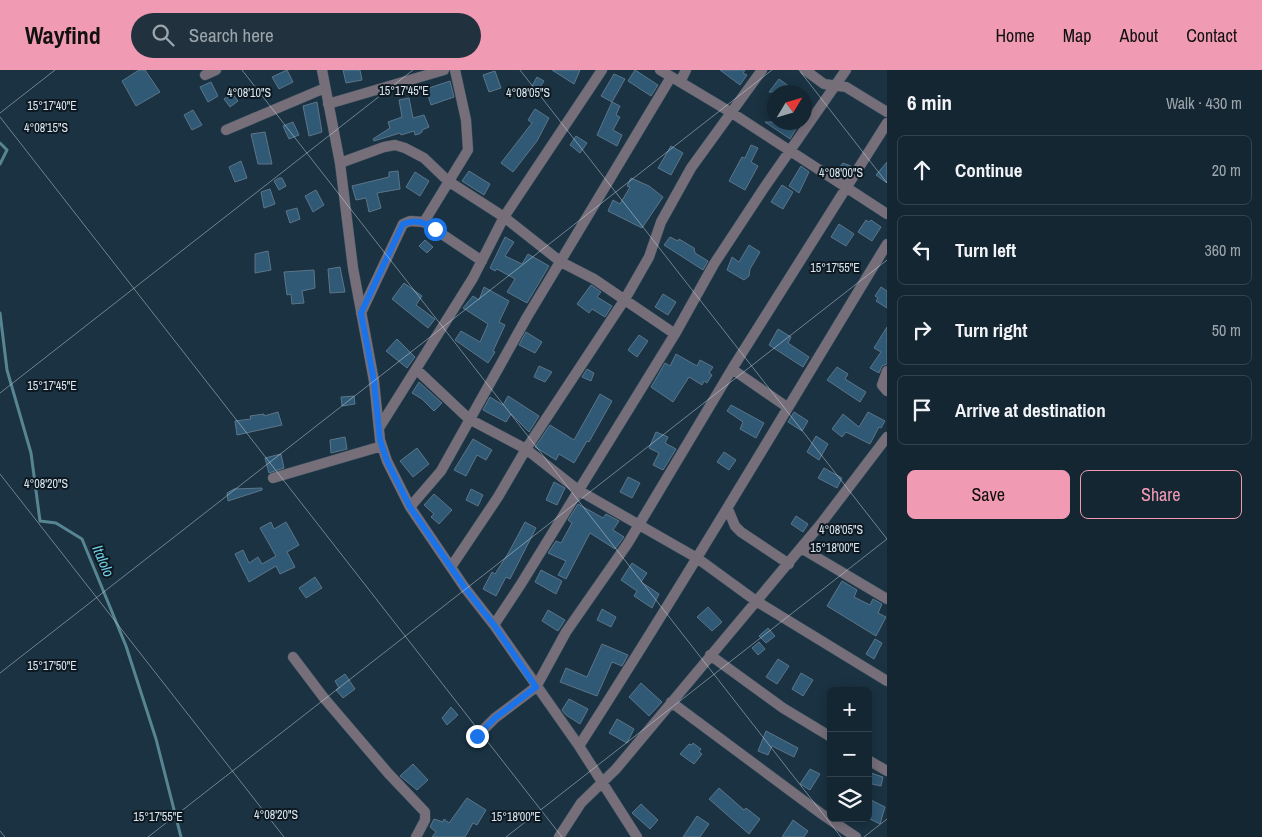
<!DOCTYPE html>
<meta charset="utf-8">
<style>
:root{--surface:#142632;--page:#21323e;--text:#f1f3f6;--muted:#9da5ac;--line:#33434d;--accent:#f19ab4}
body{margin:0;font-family:"Archivo Narrow",sans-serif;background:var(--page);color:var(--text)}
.controls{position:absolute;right:15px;bottom:15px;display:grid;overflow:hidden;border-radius:8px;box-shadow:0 2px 12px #0003}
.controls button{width:45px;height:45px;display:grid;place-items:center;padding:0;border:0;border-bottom:1px solid var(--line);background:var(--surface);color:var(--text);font:25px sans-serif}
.compass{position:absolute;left:767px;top:15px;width:45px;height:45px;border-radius:50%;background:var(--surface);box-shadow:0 2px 12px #0003;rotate:52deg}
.stop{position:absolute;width:15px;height:15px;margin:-11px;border:4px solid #1a73e8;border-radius:50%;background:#fff}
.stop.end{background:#1a73e8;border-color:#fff;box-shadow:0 1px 5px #0008}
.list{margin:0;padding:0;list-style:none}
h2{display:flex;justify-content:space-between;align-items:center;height:65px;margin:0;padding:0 20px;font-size:21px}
h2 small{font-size:16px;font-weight:400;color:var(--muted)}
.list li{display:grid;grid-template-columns:32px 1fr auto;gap:15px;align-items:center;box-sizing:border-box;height:70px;margin:0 10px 10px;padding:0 10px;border:1px solid var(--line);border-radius:8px}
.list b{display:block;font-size:19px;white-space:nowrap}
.list em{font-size:16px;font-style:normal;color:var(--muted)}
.actions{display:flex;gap:10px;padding:15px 20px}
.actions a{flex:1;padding:11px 0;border:1px solid var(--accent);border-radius:8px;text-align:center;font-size:18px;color:var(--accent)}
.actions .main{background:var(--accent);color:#111}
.icon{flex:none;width:28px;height:28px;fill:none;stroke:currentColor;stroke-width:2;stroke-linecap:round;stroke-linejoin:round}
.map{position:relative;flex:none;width:887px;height:767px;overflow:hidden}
header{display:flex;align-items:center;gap:30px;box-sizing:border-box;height:70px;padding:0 25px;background:var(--accent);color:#111}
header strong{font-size:24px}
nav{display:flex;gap:28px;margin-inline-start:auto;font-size:18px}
.search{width:350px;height:45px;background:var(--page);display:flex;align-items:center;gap:12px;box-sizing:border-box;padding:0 18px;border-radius:28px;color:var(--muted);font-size:19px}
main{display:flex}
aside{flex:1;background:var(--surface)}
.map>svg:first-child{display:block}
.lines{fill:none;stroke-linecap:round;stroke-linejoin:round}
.stream{stroke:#578592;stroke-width:3}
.building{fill:#305975;stroke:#5c7588}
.minor-casing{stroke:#394f5e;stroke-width:11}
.minor{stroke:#766f7a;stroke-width:10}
.route{stroke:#1a73e8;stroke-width:6}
.ticks{fill:none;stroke:#d9e7f2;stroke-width:1;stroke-opacity:0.45}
.labels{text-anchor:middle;stroke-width:4;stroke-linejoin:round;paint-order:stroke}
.water-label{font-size:15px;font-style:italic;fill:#72d0e8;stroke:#0e1820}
.ticks-label{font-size:12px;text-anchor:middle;fill:#d9e7f2;stroke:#0e1820;stroke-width:4;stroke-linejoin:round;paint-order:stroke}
</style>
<header>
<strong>Wayfind</strong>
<div class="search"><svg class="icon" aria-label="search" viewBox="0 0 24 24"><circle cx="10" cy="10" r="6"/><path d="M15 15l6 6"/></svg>Search here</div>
<nav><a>Home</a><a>Map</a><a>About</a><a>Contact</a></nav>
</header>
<main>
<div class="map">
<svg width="887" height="767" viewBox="0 0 887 767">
<rect width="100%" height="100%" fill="#1a3242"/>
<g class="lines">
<!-- stream -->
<path class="stream" d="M0 73 7 80 0 94
M0 243 7 300 31 383 40 451 56 453 82 469 126 576 156 669 181 767"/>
</g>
<!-- building -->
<path class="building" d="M139 0H145L160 22 136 36 122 11Z
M287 0 293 12 279 19 272 7Z
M343 0H360L362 10 346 13Z
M552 0H580L574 14Z
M635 0 658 15 651 26 628 11Z
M720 0H745L743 3 747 5 740 15Z
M495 1 501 18 489 22 483 5Z
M614 4 625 9 612 32 601 26Z
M537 7 544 11 537 22 531 18Z
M779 9 797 22H769Z
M450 11 454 27 431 35 426 19Z
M211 12 218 26 208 32 200 17Z
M232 23 238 31 230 37 224 29Z
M409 28 413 48 424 45 429 57 422 60V62L419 64 415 65 414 61 401 65 400 63 374 71 373 69 390 58 388 52 402 47 399 30Z
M317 32 322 62 309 66 303 36Z
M612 32 620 36 616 45 620 47 613 60 622 65 617 76 597 65Z
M535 39 549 48 537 71 513 102 501 93 532 53 528 50Z
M193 40 202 55 192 60 184 45Z
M293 52 299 65 289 69 283 56Z
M765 52H800L790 69Z
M265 62 272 94H258L251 64Z
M576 66 587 73 580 83 570 75Z
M751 75 758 78 751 92 758 96 745 120 729 111 742 87 745 88Z
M671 76 683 83 671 105 658 98Z
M241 91 247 108 235 112 229 97Z
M887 92V113L876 105Z
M843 93 851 96 846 105 838 99Z
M801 96 809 102 799 123 789 116Z
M398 101 400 119 377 123 381 138 369 142 366 128 356 130 352 116 389 107V102Z
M469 101 490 114 484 125 462 111Z
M415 102 429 111 420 126 406 117Z
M279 108H282L286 116 279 120 274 111Z
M631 108 649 116 663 127 642 158 608 141 613 130 620 134 630 117 627 116Z
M782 115 793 122 783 139 771 132Z
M270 119 275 134 264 138 261 122Z
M316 120 324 135 313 142 305 126Z
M297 138 300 149 290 153 286 141Z
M866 150 869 152 871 150 881 157 872 171 858 162Z
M839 154 854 164 846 176 831 167Z
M505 167 514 172 505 186 522 194 528 184 549 196 527 233 507 222 515 209 497 199 495 201 490 198Z
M670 167 678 171 679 169 694 178 695 183 708 191 703 200 664 175Z
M425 170 433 177 427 183 419 176Z
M749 175 760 182 750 199 749 206 744 210 727 200 732 187 739 192Z
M268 181 271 200 255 203V184Z
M340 197 345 222 330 223 328 199Z
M314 200 315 218 302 221 304 233 292 234 291 224 287 225 284 202Z
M404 213 422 226 416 235 435 249 428 258 392 229Z
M591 215 601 222 597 227 612 236 605 247 592 239 589 243 577 234Z
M484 217 509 231 499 252 505 255 493 281 495 282 488 293 455 270 461 261 480 272 488 254 463 238 473 226 479 230Z
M881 217 887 221V238L876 231 878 228 875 226Z
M663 224 676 232 668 245 655 237Z
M887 257V294L882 296 879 303 870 298 881 282 874 278Z
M778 259 791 267 788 273 809 287 803 297 769 275Z
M526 262 542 272 535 283 519 275Z
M639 265 648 271 637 287 628 280Z
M397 269 415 287 407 298 386 281Z
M676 284 697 296 700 290 713 297 709 303 712 305 707 313 704 311 702 315 689 307 673 332 651 317 665 293 670 296Z
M539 296 552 302 545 312 534 307Z
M837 297 848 304 845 309 866 322 860 332 827 310Z
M587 299 594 303 591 311 582 307Z
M419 312 442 333 434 341 422 329 412 323Z
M600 324 612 331 589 372 587 371 574 393 559 384 556 390 535 377 550 355 574 370Z
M354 326 355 334 342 336 341 327Z
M508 326 539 346 529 362 511 344 506 352 483 340 490 327 503 335Z
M731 335 764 353 756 368 740 359 743 352 727 341Z
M278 342 282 355 237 365 235 351 251 349 250 346 264 344V346Z
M794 342 808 351 802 361 788 352Z
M868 342 885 351 881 358 879 357 870 374 846 362 842 367 832 359 843 344 859 357Z
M656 362 668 367 665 373 676 379 663 400 653 395 659 383 649 378Z
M816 366 828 374 819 390 807 382Z
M345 367 347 379 331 383 330 370Z
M473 369 492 380 486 390 477 385 466 406 454 400Z
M417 378 429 394 413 407 400 391Z
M724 382 736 390 729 400 717 392Z
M281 384 284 398 269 403 265 388Z
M824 398 842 408 837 418 818 408Z
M628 407 640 413 632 428 620 422Z
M554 412 565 418 557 435 546 430Z
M262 418V420L228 431 227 423 234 419Z
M471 419 483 425 478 436 466 430Z
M434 424 452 440 439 454 431 447 434 444 424 435Z
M578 434 603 448 606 444 619 451 613 460 624 467 615 479 590 463 566 509 558 505 566 491 548 483 556 471 561 473 572 453 568 450Z
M796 446 808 454 803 462 791 454Z
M271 452 274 459 286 452 299 475 287 482 295 497 280 504 276 496 249 512 235 484 243 480 249 493 258 487 262 494 276 486 260 458Z
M525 452 536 458 510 509 506 507 496 526 483 519 492 502 495 504 509 482Z
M632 493 647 503 641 512 659 524 652 538 634 526 637 521 621 510Z
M541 500 562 511 556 524 535 512Z
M315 507 322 518 306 528 299 518Z
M842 511 857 520 854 527 870 535 873 529 882 534 878 543 886 547 876 566 827 536Z
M708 537 722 552 712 561 697 547Z
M602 539 616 547 611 557 597 550Z
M548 540 565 550 558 561 542 551Z
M768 558 775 566 766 573 759 566Z
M875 569 882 573 874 589 866 584Z
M759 572 765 579 758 585 752 578Z
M602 574 628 585 622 596 612 592 597 626 560 612 566 598 587 607Z
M778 589 789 596 777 614 766 607Z
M801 603 813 610 803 626 792 619Z
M345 604 355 619 343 628 336 620 339 618 335 611Z
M641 613 662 632 649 646 629 627Z
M569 629 588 639 580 654 566 645 562 640Z
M451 637 458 645 447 655 442 648Z
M617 649 634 659 627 673 609 663Z
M766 661 798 678 794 687 772 676 768 685 758 681Z
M693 673 701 679 699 682 702 684 694 694 680 684 689 674 692 675Z
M413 694 428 710 417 720 400 706Z
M810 699 820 704 810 720 800 714Z
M868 702 883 707 881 716 868 713Z
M719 718 744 740 746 738 760 749 749 764 709 729Z
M467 728 486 740 477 755 473 753 465 767H432L436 762 430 757 434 749 443 752 444 749 449 753Z
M871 730 885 737 880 754 868 748V736Z
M641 734 658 750 650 759 632 743Z
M697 746 709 754 700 767H683Z
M793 750 808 761 804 767H782Z"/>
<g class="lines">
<!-- minor casing -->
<g class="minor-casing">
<path id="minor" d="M322 0 340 93 353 198 374 311 380 370 387 391 410 437 465 518 494 555 579 676 637 767
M660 0 732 43 887 144
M805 0 824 14 846 17 887 42
M205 5 216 0
M680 12 686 0
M328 34 444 0
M226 60 325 18
M340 93 384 77 395 75 405 78 424 88 448 111 504 147 561 192 594 209 675 264
M424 152 468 80 466 50 455 0
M361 243 403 154 410 151 424 152 482 191
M732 299 787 337
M417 300 469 349 526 379 578 420 697 488 756 531 887 611
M887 301 882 315 887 321
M379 358 473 208 504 147 602 0
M273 408 382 376
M410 437 441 401 527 247 671 7
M728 439 735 456 741 462 789 494
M801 478 887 529
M451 497 498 427 526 379 625 229 649 187 661 152 691 98 762 0
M494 555 521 514 675 264 714 194 764 118 846 0
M710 585 783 638 831 667
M293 587 324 628 388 703 425 742V750L416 767
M671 632 823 745 856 767
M477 666 495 648 536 617 566 562 628 473 732 299 887 53
M579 676C685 511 785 342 887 174
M868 690 887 701
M559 767 581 733 616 699 820 455 887 367"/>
</g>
<!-- minor -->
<use href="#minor" class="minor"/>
</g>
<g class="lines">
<!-- route -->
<path class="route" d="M435 159C424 152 416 149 403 154L361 243 374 311 380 370 387 391 410 437 465 518 494 555 536 617 495 648 477 666"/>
</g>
<!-- ticks -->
<path class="ticks" d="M242 0 841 767M520 0 887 469M799 0 887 113M0 43 55 0M0 47 562 767M0 323 413 0M0 404 284 767M0 603 772 0M0 761 5 767M148 767 887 190M506 767 887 469M864 767 887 749"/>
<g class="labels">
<!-- water labels -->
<g class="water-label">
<text transform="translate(103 491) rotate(67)" y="5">Italolo</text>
</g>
</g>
<g class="ticks-label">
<text x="404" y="25">15°17'45"E</text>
<text x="249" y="27">4°08'10"S</text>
<text x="528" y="27">4°08'05"S</text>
<text x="52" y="40">15°17'40"E</text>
<text x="46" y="62">4°08'15"S</text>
<text x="841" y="107">4°08'00"S</text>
<text x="835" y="202">15°17'55"E</text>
<text x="52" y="320">15°17'45"E</text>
<text x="46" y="418">4°08'20"S</text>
<text x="841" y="464">4°08'05"S</text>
<text x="835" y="482">15°18'00"E</text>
<text x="52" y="600">15°17'50"E</text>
<text x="276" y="749">4°08'20"S</text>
<text x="158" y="751">15°17'55"E</text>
<text x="516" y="751">15°18'00"E</text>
</g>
</svg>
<div class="controls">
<button>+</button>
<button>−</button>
<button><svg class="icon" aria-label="layers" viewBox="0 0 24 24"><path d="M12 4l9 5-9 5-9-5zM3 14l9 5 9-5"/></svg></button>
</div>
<svg class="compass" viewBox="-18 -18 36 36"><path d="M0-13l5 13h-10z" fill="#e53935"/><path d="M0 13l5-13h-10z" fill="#9da5ac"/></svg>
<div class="stop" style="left:435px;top:159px"></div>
<div class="stop end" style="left:477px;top:666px"></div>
</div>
<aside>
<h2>6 min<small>Walk · 430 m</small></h2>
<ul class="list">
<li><svg class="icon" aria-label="ahead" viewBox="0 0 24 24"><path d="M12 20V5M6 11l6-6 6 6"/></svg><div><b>Continue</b></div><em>20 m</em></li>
<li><svg class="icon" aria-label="left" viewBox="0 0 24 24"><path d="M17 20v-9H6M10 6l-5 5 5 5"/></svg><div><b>Turn left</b></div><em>360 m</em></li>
<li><svg class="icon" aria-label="right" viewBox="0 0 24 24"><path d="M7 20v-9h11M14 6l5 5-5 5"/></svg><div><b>Turn right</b></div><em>50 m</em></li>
<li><svg class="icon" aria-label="arrive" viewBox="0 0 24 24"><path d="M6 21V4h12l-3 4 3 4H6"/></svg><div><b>Arrive at destination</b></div></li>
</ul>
<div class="actions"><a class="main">Save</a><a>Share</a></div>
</aside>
</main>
